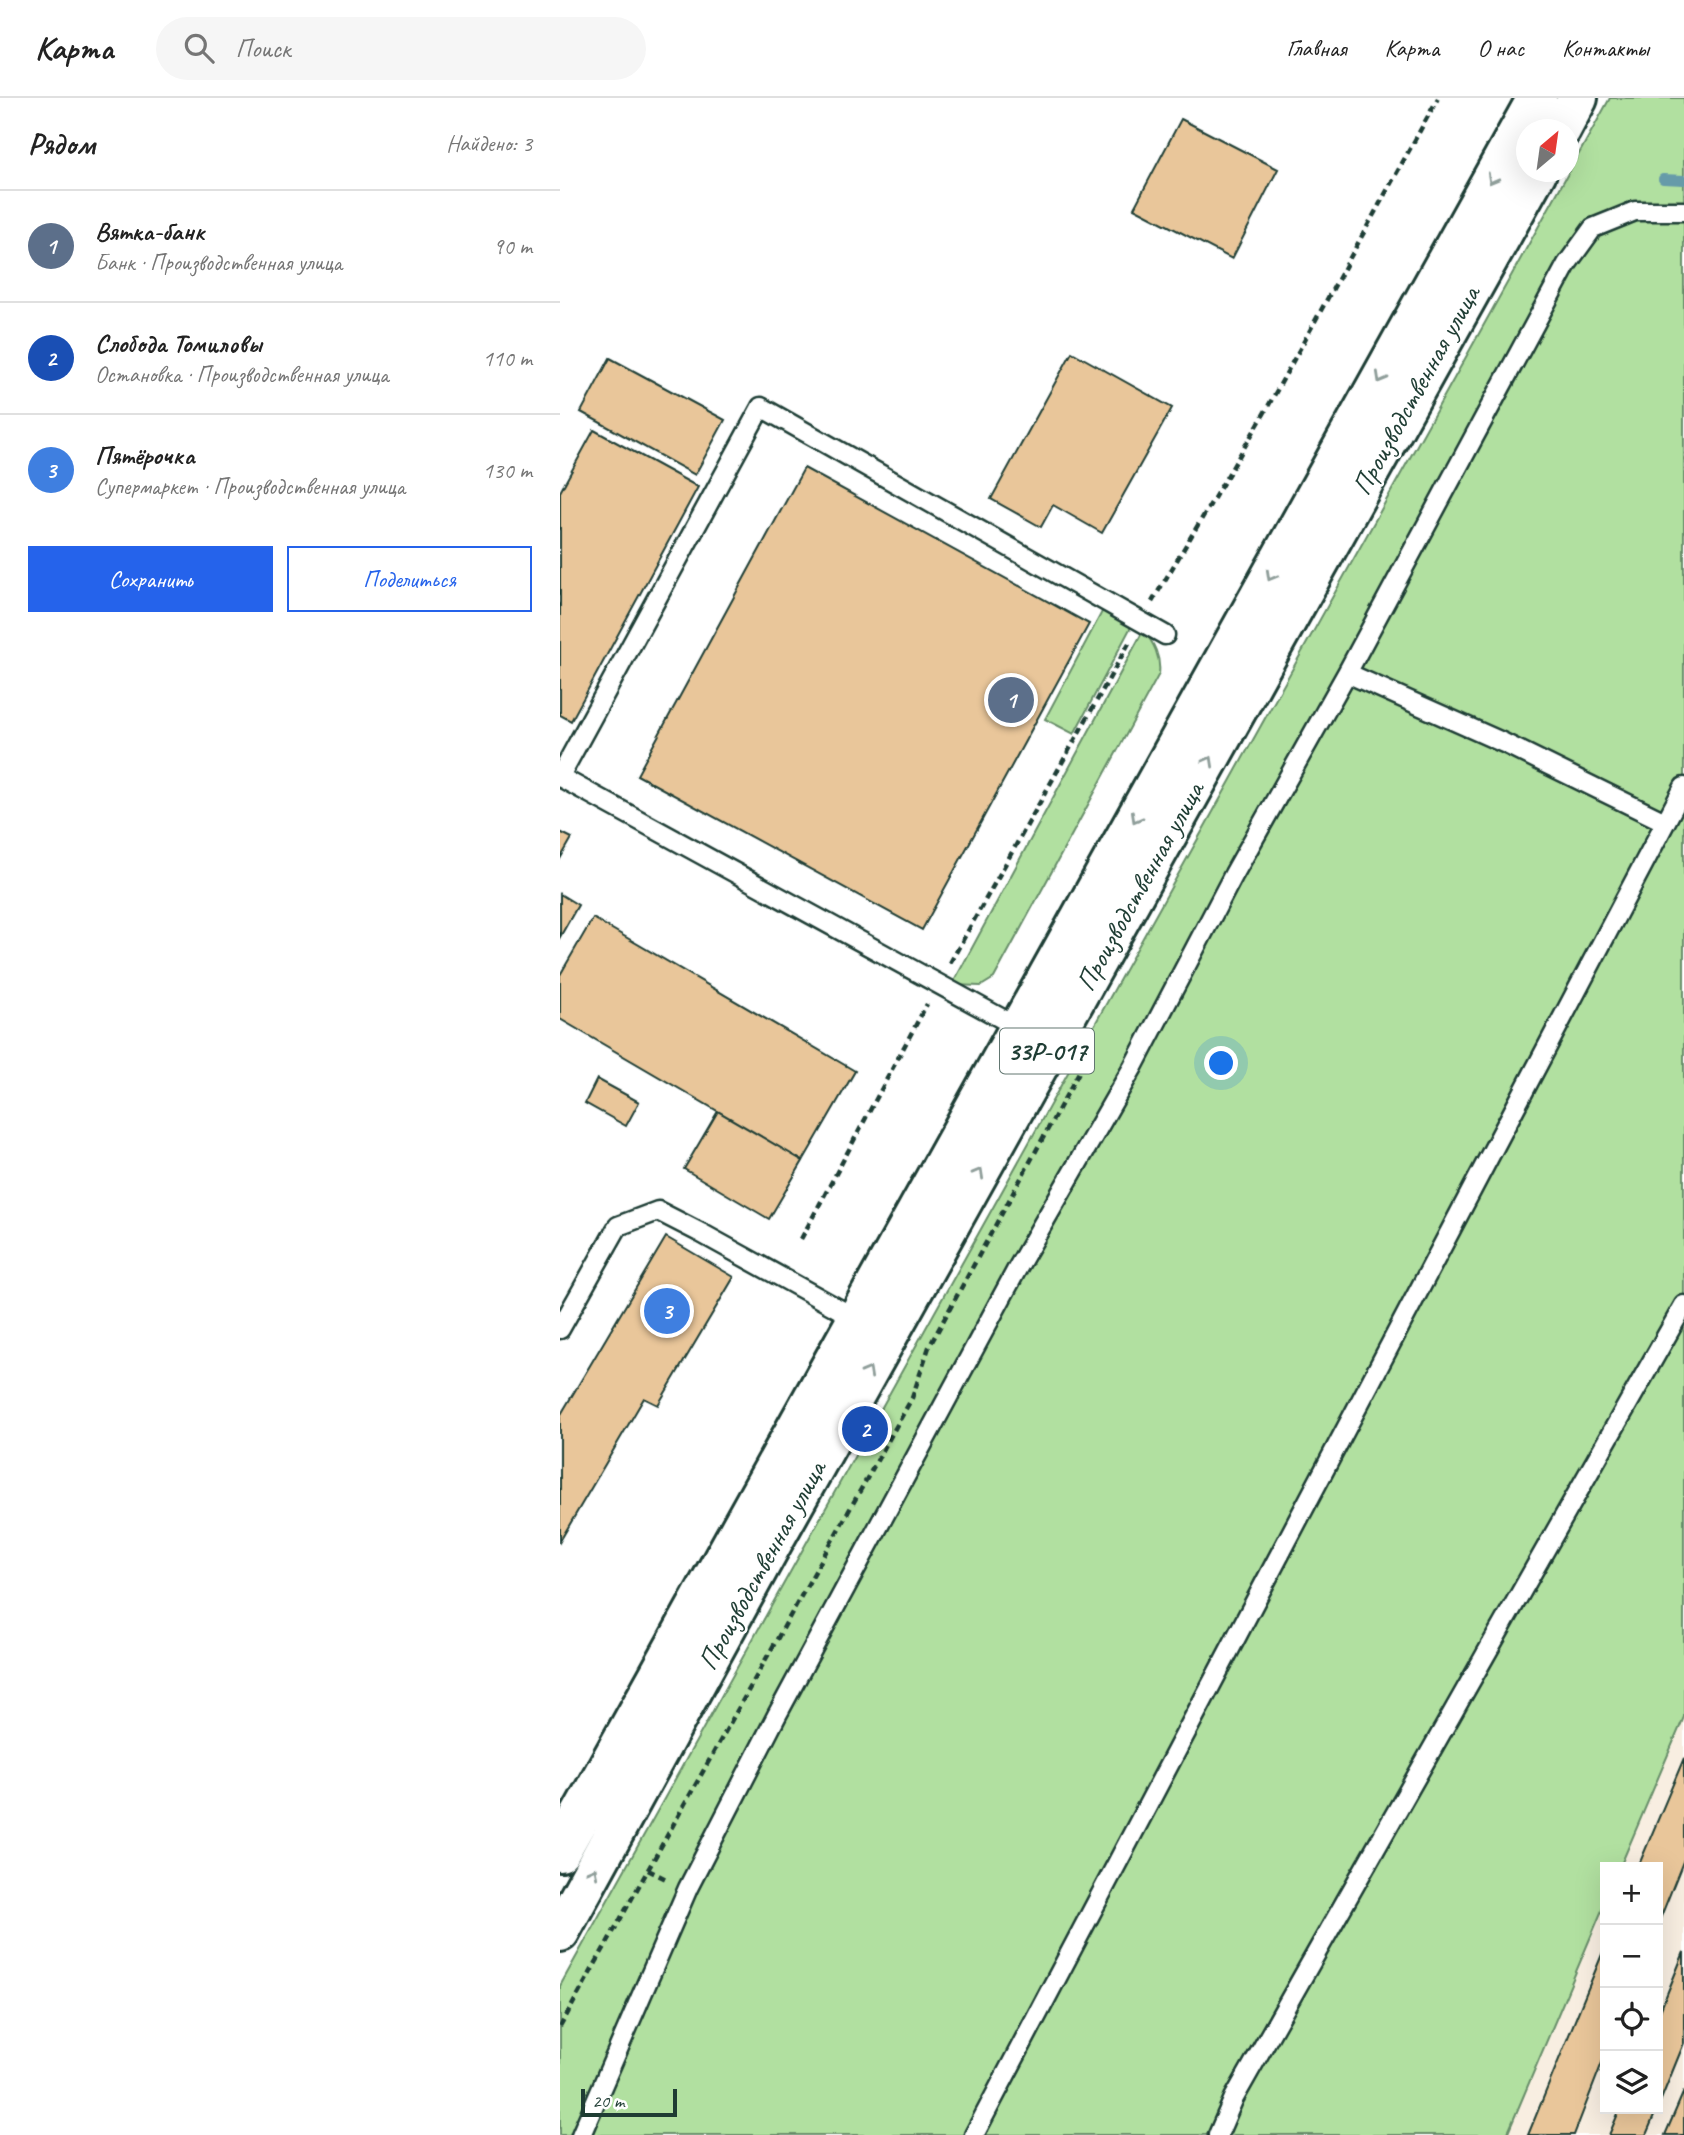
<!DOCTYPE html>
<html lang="ru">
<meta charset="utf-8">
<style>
:root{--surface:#fff;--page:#f6f6f6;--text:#222;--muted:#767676;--line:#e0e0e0;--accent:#2563eb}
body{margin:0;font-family:Caveat,sans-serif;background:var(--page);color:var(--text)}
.controls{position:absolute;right:21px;bottom:21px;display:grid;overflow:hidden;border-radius:0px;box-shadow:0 7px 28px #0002}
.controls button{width:63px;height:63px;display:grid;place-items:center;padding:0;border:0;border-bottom:2px solid var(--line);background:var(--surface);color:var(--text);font:35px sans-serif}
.compass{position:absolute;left:956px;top:21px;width:63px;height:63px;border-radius:50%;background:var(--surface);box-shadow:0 7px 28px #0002;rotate:29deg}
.scale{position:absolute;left:21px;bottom:18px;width:96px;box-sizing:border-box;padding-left:7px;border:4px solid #1f3d34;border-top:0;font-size:19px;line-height:24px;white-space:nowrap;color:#1f3d34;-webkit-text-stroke:5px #fff;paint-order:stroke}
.you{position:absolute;left:662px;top:966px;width:24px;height:24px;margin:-18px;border:5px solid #fff;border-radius:50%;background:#1a73e8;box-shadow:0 0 0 10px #1a73e833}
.badge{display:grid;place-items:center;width:46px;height:46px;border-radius:50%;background:var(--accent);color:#fff;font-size:23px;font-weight:700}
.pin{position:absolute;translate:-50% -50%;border:4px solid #fff;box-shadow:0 2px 7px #0006}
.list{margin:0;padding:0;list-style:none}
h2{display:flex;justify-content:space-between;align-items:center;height:91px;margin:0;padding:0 28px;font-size:30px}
h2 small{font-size:23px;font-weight:400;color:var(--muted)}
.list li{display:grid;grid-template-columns:46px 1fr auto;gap:21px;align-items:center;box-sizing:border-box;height:112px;padding:0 28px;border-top:2px solid var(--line)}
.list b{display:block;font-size:26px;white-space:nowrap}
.list p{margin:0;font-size:23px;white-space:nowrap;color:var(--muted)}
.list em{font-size:23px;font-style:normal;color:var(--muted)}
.actions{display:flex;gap:14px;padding:21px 28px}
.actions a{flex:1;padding:16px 0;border:2px solid var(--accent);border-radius:0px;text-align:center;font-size:24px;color:var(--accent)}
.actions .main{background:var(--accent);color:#fff}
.icon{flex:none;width:38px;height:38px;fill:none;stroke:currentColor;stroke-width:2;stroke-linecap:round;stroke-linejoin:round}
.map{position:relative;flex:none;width:1124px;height:2037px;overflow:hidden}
header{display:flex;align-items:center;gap:42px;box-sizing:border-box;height:98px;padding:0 35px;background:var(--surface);border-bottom:2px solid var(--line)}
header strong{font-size:33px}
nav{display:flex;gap:38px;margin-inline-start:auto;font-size:24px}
.search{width:490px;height:63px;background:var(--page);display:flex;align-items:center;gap:18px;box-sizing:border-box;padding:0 24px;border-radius:38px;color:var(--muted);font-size:26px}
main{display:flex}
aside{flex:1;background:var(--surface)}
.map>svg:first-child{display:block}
.built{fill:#f8eee1}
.green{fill:#b1e0a0;stroke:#688e6a;stroke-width:2}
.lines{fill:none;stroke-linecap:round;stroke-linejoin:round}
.stream{stroke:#669ba9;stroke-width:10}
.building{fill:#e9c69a;stroke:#1f3d34;stroke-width:2}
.lane-casing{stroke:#1f3d34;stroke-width:23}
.highway-casing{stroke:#1f3d34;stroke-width:44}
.path{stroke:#1f3d34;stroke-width:4.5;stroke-dasharray:7 5;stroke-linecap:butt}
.lane{stroke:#fff;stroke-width:18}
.highway{stroke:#fff;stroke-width:38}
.oneway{stroke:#8f9e9a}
.labels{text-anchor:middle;stroke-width:5;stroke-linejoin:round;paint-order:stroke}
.shield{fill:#fff;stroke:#627771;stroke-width:2}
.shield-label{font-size:26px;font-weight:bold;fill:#1f3d34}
.street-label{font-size:28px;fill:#1f3d34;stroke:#fff}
</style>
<header>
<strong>Карта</strong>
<div class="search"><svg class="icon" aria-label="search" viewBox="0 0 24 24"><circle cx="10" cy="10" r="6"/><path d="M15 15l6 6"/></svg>Поиск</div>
<nav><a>Главная</a><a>Карта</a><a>О нас</a><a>Контакты</a></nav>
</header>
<main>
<aside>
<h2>Рядом<small>Найдено: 3</small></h2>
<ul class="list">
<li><span class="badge" style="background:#5c6f8a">1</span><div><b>Вятка-банк</b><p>Банк · Производственная улица</p></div><em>90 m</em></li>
<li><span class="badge" style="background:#1a4fb4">2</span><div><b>Слобода Томиловы</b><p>Остановка · Производственная улица</p></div><em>110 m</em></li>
<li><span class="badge" style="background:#3f7fe0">3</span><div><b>Пятёрочка</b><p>Супермаркет · Производственная улица</p></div><em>130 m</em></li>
</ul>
<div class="actions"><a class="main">Сохранить</a><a>Поделиться</a></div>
</aside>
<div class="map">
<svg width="1124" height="2037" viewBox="0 0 1124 2037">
<rect width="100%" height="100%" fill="#fff"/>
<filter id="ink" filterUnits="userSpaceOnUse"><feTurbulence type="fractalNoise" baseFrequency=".0143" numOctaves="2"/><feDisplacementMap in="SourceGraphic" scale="14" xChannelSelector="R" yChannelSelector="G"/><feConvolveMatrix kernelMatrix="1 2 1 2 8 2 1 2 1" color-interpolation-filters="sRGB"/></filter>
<g filter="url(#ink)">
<!-- built -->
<path class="built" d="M1124 1619V2037H947L1045 1805V2011H1098V1769H1060Z"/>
<!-- green -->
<path class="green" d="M1050 0H1124V1619L1060 1769H1045V1805L947 2037H0V1888Z
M544 510 573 525 514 636 485 621Z
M583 533C594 544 601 560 599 576L434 880 421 888 392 887Z"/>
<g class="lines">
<!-- stream -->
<path class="stream" d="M1103 81 1124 82"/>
</g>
<!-- building -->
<path class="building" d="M621 21 718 71 672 161 574 110Z
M512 254 612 310 542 435 493 407 481 429 431 401Z
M50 260 165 322 135 377 21 314Z
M34 332 138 389 11 623 0 617V394Z
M244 370 529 526 362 832 77 677Z
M0 734 12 740 0 761Z
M0 796 18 807 0 839Z
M33 820 295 973 243 1063 0 921V877Z
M37 981 79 1004 66 1028 25 1005Z
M158 1013 243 1063 209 1121 124 1071Z
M106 1139 174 1179 98 1307 84 1300 0 1443V1318Z
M1124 1660V1761L1098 1826V1769H1078Z
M1045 1849V1957L1014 2037H968Z
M1124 1854V1945L1098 2009V1918Z
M1124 1993V2037H1105Z
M1060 2011H1097L1086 2037H1049Z"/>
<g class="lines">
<!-- lane casing -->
<g class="lane-casing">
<path id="lane" d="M787 575 944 645 1105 724
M0 678 201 309 605 537
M0 679 459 930
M0 1231 58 1128 98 1113 141 1135 297 1221
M21 2037 128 1790 217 1617 457 1171 573 969 674 776 787 575 1007 166 1033 130 1075 113H1124
M414 2037 1124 689
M658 2037 674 2000 1124 1207"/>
</g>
<!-- highway casing -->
<g class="highway-casing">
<path id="highway" d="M1001 32 1018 0
M0 1754 977 0
M0 1834 214 1442 977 74"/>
</g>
<!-- path -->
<path class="path" d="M592 504 700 323 878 0
M390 865 569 545
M241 1141 367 906
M88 1772 106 1781
M0 1929 352 1300 369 1249 519 974"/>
<!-- lane -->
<use href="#lane" class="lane"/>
<!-- highway -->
<use href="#highway" class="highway"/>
</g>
<!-- one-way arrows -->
<defs><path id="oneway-chevron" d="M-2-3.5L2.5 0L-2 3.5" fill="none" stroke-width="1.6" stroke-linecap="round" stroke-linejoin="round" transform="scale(1.75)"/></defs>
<g class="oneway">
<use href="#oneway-chevron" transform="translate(932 81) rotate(119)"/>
<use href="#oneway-chevron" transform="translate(821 280) rotate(119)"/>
<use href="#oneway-chevron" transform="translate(711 478) rotate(119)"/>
<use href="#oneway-chevron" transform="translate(649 663) rotate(-61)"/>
<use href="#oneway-chevron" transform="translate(576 720) rotate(119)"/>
<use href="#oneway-chevron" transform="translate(419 1075) rotate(-61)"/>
<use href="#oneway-chevron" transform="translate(308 1274) rotate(-61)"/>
<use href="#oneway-chevron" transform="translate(33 1774) rotate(-61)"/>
</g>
</g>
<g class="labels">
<!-- shield labels -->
<rect class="shield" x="440" y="930.5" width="94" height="45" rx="5"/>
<g class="shield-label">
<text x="487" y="962">33Р-017</text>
</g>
<!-- street labels -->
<g class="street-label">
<text transform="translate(855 292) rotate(-61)" y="10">Производственная улица</text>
<text transform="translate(579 788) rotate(-61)" y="10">Производственная улица</text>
<text transform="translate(201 1467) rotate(-61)" y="10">Производственная улица</text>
</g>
</g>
</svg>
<div class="controls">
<button>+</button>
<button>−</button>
<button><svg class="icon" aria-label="locate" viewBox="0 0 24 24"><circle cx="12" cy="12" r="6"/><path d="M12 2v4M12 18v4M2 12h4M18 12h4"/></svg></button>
<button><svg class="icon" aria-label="layers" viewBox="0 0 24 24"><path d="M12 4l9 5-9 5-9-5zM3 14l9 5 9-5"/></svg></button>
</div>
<svg class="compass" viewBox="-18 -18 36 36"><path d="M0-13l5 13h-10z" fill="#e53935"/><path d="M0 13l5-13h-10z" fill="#767676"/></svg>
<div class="scale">20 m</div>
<div class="you"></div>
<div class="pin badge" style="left:451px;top:602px;background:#5c6f8a">1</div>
<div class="pin badge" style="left:305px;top:1331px;background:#1a4fb4">2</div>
<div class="pin badge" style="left:107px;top:1213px;background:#3f7fe0">3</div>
</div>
</main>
